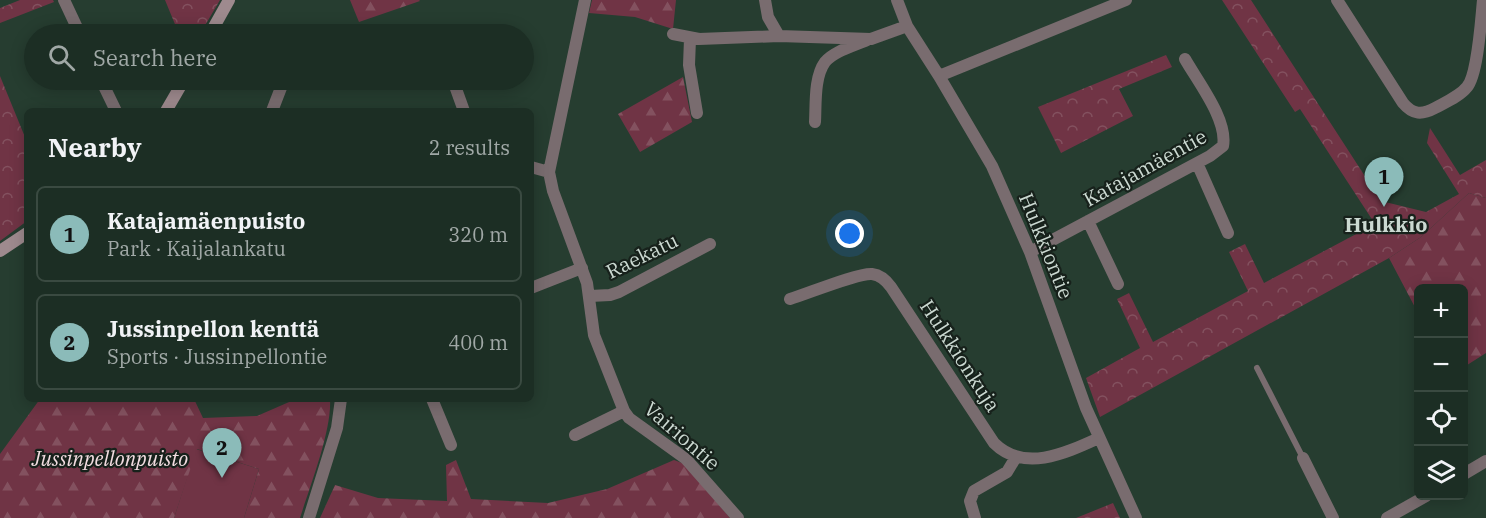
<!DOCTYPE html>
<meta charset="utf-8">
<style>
:root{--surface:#1c2e24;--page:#293a31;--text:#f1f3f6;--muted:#a0a8a6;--line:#3a4a41;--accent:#8bbbb9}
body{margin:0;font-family:"IBM Plex Serif",serif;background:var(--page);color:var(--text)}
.controls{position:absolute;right:18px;bottom:18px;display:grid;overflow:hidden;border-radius:9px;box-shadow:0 3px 15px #0003}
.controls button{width:54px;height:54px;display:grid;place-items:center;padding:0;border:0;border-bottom:2px solid var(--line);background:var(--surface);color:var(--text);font:30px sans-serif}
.you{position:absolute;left:850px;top:234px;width:21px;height:21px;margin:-15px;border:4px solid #fff;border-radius:50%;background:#1a73e8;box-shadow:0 0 0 9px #1a73e833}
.badge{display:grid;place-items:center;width:39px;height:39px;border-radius:50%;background:var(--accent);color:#111;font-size:20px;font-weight:700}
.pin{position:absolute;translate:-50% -50px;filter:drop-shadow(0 2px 3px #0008)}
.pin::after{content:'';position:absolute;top:32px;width:21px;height:18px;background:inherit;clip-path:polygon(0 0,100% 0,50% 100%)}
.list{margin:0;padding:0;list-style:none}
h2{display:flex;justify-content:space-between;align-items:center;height:78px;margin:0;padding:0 24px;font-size:26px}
h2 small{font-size:20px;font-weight:400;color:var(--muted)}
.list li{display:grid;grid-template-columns:39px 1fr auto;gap:18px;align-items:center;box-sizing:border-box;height:96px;margin:0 12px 12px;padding:0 12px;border:2px solid var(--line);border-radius:9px}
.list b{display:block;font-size:22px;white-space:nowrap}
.list p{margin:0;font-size:20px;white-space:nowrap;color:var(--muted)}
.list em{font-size:20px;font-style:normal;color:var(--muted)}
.icon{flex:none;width:33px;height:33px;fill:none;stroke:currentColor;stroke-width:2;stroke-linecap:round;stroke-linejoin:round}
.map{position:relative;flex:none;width:1486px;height:518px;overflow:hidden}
.search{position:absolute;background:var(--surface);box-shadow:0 3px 15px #0003;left:24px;top:24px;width:510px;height:66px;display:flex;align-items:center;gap:15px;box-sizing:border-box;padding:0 21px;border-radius:33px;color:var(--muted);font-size:22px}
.panel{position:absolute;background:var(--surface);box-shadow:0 3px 15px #0003;left:24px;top:108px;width:510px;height:294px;border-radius:9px}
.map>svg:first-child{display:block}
.grass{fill:#703445}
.forest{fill:url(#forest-firs)}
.park{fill:url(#park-crowns)}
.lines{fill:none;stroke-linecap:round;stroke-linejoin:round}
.lane{stroke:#796c6f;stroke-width:6}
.street{stroke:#796c6f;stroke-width:12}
.secondary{stroke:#9e8a8e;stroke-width:12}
.labels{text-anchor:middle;stroke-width:4.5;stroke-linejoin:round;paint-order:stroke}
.street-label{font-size:20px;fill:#cbd9d1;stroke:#17211b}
.park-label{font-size:20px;font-style:italic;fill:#f3dde1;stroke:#17211b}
.neighbourhood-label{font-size:21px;font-weight:bold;fill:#cbd9d1;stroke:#17211b}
</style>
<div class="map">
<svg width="1486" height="518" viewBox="0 0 1486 518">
<defs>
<pattern id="forest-firs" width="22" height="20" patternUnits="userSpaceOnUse" patternTransform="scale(1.5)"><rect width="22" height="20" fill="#703445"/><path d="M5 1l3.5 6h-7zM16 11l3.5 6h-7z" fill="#83515f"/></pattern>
<pattern id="park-crowns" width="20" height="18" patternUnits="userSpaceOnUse" patternTransform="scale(1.5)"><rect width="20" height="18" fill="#703445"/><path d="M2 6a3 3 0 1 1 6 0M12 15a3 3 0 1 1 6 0" fill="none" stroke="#83515f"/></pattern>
</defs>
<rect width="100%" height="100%" fill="#263d30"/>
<!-- grass -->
<path class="grass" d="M196 449 259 469 244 518H174Z"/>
<!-- forest -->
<path class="forest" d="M350 0H419L420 1 359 22Z
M592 0H676L673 29 635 17 589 13Z
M683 77 692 122 640 152 618 114Z
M1469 193 1486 198V353L1464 367V288H1418V313L1389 258 1421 237Z
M40 399H194L203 418 257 416 296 399H330C332 430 310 486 300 518H244L259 469 197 449 174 518H0V454Z
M456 460 471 499 548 503 607 489 674 460 685 464 730 518H320L335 485 378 498 447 501 446 465Z"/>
<!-- park -->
<path class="park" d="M20 0H53L54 2 0 23V8Z
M165 0H220L200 34H179Z
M1222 0H1251L1381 201 1426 212 1459 194 1427 143 1430 128 1460 175 1486 160V198L1469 193 1421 237 1389 258 1100 417 1086 378 1140 348 1117 299 1129 293 1153 342 1248 291 1229 252 1245 244 1264 283 1375 224 1300 109 1295 112Z
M1166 55 1172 67 1119 89 1133 116 1061 153 1038 107Z
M0 76 27 142V221L0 241Z
M1113 503 1120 518H1076Z"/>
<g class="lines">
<!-- lane -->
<path class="lane" d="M1257 368 1303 458"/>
<!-- street -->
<path class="street" d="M64 0 80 34
M585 0 549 172 553 191 587 283 594 335 624 411 629 418 686 459 738 518
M765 0 768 17 779 36 871 39 907 26
M897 0 907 26 939 76 992 166 1030 252 1086 408 1136 518
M1337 0 1403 103C1413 115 1422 115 1435 108 1446 102 1460 96 1467 87 1478 74 1481 19 1483 0
M673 34 699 39 779 36
M690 39 689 65 697 113
M939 76 1126 0
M101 80 116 111
M455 86 464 111
M272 111 284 80
M815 122C816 104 814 77 825 62 834 51 854 46 867 40
M1197 163 1228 233
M531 167 549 172
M1088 221 1118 284
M1030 252 1210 156 1223 146C1228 120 1198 82 1185 59
M531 288 582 268
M590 296 610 295 619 292 710 244
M790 299C807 294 857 273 872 274 880 275 886 280 891 287L994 443C1024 473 1066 453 1099 438
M432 399 451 445
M575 435 624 411
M1303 458 1333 518
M1464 474 1486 461
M309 518 337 428 341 399
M975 518 970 501 974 491 1007 472 1016 457
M1387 518 1426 496"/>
<!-- secondary -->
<path class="secondary" d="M210 34 229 0
M166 111 184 80
M0 251 27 233"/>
</g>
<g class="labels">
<!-- street labels -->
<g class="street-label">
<text transform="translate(1145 168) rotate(-29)" y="7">Katajamäentie</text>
<text transform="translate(1046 246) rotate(68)" y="7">Hulkkiontie</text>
<text transform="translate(642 256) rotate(-26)" y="7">Raekatu</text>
<text transform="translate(960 356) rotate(57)" y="7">Hulkkionkuja</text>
<text transform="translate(682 436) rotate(41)" y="7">Vairiontie</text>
</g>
<!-- park labels -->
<g class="park-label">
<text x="110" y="466">Jussinpellonpuisto</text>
</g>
<!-- neighbourhood labels -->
<g class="neighbourhood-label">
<text x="1386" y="232">Hulkkio</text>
</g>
</g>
</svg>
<div class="controls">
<button>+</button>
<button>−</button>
<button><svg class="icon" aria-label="locate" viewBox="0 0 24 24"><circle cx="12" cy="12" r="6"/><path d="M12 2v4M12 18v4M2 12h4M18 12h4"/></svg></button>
<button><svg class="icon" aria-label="layers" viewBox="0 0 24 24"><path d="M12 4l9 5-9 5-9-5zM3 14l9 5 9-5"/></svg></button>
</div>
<div class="you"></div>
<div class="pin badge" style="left:1384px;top:207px">1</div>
<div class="pin badge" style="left:222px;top:478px">2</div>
<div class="search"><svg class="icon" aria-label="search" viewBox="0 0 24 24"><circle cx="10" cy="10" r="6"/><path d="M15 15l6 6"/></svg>Search here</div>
<section class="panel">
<h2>Nearby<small>2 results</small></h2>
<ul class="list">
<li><span class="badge">1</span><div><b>Katajamäenpuisto</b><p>Park · Kaijalankatu</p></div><em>320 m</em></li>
<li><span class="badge">2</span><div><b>Jussinpellon kenttä</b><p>Sports · Jussinpellontie</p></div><em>400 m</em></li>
</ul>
</section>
</div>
